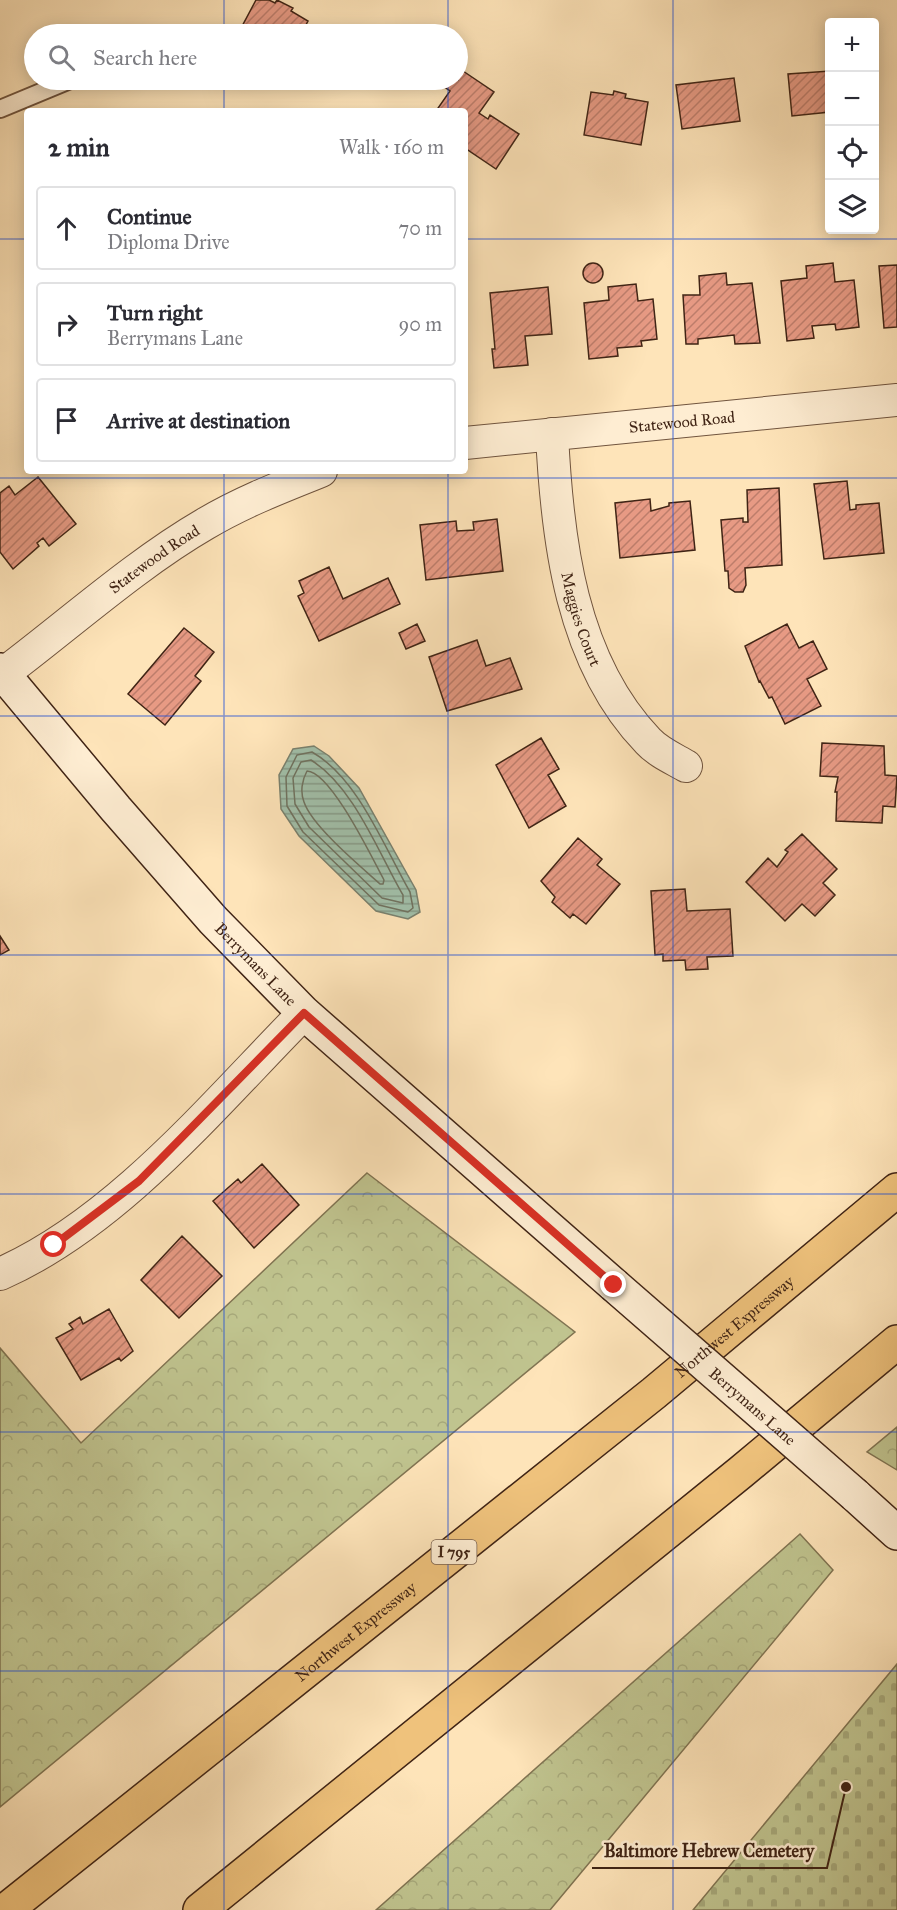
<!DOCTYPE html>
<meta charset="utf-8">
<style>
:root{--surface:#fff;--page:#f7f7f7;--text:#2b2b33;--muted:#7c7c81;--line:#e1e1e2}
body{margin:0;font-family:"IM FELL Great Primer",serif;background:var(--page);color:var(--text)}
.controls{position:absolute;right:18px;top:18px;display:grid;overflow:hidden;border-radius:6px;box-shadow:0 3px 15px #0003}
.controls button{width:54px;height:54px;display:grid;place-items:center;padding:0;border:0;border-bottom:2px solid var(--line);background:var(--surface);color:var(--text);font:30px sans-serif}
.stop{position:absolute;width:18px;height:18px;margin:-14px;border:4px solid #d93025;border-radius:50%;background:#fff}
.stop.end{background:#d93025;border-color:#fff;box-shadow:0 2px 6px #0008}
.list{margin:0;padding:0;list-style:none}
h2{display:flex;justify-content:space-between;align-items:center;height:78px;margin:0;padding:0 24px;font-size:26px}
h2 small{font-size:20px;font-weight:400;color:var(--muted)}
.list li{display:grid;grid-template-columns:39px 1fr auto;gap:18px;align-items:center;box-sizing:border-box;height:84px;margin:0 12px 12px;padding:0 12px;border:2px solid var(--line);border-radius:6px}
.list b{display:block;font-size:22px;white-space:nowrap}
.list p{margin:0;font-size:20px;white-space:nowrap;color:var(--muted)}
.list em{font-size:20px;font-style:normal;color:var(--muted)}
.icon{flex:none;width:33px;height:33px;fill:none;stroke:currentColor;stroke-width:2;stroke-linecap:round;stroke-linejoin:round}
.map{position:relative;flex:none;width:897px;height:1910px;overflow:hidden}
.search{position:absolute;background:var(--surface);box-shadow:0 3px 15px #0003;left:24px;top:24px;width:444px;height:66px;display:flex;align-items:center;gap:15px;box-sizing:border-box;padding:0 21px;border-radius:33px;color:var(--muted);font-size:22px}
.panel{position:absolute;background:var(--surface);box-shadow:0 3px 15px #0003;left:24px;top:108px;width:444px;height:366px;border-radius:6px}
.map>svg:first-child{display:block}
.forest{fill:url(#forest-crowns);stroke:#807452;stroke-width:1.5}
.cemetery{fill:url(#cemetery-stones);stroke:#807452;stroke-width:1.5}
.water{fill:url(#water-rules);stroke:#7a816e;stroke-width:1.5}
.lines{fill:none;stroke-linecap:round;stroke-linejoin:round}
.shore{stroke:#70725f;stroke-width:1.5}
.building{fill:url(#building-hatch);stroke:#402415;stroke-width:1.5}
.lane-casing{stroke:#70543e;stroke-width:20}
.street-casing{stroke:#70543e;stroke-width:34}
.secondary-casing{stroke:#402415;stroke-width:36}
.highway-casing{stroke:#402415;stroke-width:36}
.lane{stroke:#feedd2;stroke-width:16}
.street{stroke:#feedd2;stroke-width:32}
.secondary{stroke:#feedd2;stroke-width:33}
.highway{stroke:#efc27c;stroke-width:33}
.secondary-bridge-casing{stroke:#402415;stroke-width:36;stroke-linecap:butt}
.secondary-bridge{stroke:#feedd2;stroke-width:33}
.route{stroke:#d93025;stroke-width:8}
.grid{fill:none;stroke:#1d4ed8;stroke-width:1.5;stroke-opacity:0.55}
.labels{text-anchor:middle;stroke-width:5;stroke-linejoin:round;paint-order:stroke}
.shield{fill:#feedd2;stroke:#79604e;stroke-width:1.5}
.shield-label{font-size:15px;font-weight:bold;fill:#402415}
.street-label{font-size:16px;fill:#402415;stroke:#feedd2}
.leader{fill:none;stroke:#402415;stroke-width:2}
.callout-dot{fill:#402415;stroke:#feedd2;stroke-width:2}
.callout-label{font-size:18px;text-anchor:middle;font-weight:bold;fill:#402415;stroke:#feedd2;stroke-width:5;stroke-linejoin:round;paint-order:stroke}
</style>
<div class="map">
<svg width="897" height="1910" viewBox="0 0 897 1910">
<defs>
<pattern id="forest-crowns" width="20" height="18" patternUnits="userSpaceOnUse" patternTransform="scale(1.5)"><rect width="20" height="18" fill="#c0c48f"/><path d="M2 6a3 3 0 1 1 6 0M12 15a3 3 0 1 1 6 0" fill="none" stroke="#a6a87a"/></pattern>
<pattern id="cemetery-stones" width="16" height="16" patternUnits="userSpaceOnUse" patternTransform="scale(1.5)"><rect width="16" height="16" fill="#c0c48f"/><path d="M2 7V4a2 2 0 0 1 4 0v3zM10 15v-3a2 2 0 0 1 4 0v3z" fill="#a6a87a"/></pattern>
<pattern id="water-rules" width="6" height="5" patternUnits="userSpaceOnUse" patternTransform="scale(1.5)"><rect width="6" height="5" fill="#a1bfa9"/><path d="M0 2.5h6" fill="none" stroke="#859b88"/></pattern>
<pattern id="building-hatch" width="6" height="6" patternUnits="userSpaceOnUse" patternTransform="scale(1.5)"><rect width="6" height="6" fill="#e79a84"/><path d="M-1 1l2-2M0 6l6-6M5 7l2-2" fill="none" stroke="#bd7d6b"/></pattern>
</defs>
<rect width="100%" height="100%" fill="#fee4b9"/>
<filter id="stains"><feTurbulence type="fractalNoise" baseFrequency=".00333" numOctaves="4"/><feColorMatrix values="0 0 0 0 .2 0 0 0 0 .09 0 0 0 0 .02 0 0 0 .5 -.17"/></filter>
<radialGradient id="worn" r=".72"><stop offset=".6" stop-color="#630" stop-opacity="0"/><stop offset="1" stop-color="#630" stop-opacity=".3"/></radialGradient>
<!-- forest -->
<path class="forest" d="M367 1173 575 1332 0 1807V1348L81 1443Z
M897 1427V1470L867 1452Z
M800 1534 833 1570 550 1910H376Z"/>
<!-- cemetery -->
<path class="cemetery" d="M897 1664V1910H693Z"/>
<!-- water -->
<path class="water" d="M314 746 329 756 359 788 416 890 420 912 408 919 376 911 299 836 281 809 279 775 293 749Z"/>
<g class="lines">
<!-- shore -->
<path class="shore" d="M312 752C358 778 384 847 410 892L413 908 408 912 379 905 303 832 287 806 286 777 297 755Z
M311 760C354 787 378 852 403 895V903L382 898 309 827 295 804 293 778 301 762Z
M307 771C331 772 372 858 384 880L383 884H380C360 866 312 826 304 802 300 792 302 780 307 771Z"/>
</g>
<!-- building -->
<path class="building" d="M256 0H269L275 3 277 0 293 8 291 11 308 21 301 34H243L239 32Z
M463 71 494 92 479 113 488 119 490 115 519 134 496 169 465 148V111H436L450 91 440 84 444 80H458V74L460 75Z
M830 71V112L792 116 788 74Z
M734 78 740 121 682 129 676 85Z
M614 91 626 94 625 98 648 102 641 145 584 135 591 92 613 95Z
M583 273a10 10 0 1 1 20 0a10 10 0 1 1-20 0Z
M833 263 835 282 854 280 859 327 836 330 835 324 812 326 814 338 787 341 781 281 807 278 806 266Z
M897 265V327L884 328 879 266Z
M726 273 727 285 752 283 760 343 735 344 734 335 698 339V344H686L683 295H700L699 276Z
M636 284 638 301 653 299 657 339 641 341 642 346 617 348 618 356 589 359 584 303 609 300 608 287Z
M548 287 552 334 525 336 528 365 494 368 492 349H495L490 293Z
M38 477 76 524 49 546 43 538 37 543 39 546 13 569 0 552V493L9 486 15 495Z
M847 481 850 510 856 509V505L879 503 884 553 824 559 814 484Z
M779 488 782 565 745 568 746 585 743 592H735L729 588 728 571H725L721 520 743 518V522H748L747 490Z
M650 499 651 511 669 506V503L690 501 695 550 620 558 615 503Z
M497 519 503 571 426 580 420 525 456 521 457 531 474 530 473 522Z
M329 567 343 599 388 578 400 604 319 641 298 596 304 593 299 581Z
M417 624 425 641 406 649 399 633Z
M787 624 799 648 813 641 827 669 807 679 821 706 785 724 772 697 769 698 760 681 759 682 745 646Z
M184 628 214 652 195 676 201 681 165 725 128 694Z
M477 640 486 666 510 658 522 689 447 711 429 657Z
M541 738 559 769 548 775 566 806 529 828 496 765Z
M822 743 884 746 885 775 897 776 895 807 883 806 882 823 836 821 837 792H835L838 777 820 776Z
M802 834 837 869 823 883 835 895 815 916 802 904 785 921 746 882 768 858 777 867 788 852 785 850Z
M578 838 602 859 597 865 620 884 586 924 573 914 570 918 552 902 555 897 541 881Z
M685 889 687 911 730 909 733 956 707 957 708 969 686 970 685 960 663 961V954L655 955 651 891Z
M0 936 9 950 0 955Z
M262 1164 299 1205 254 1248 213 1201 238 1179 241 1183Z
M182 1236 222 1276 179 1318 141 1280Z
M109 1309 133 1351 121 1361 119 1358 81 1380 56 1338 73 1329 69 1324 80 1317 83 1324Z"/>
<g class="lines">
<!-- lane casing -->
<g class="lane-casing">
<path id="lane" d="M139 80H140
M0 109 70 80"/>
</g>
<!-- street casing -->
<g class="street-casing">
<g id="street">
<path id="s1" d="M552 434C557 540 571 661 648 741 658 752 674 759 686 766"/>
<path id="s2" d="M465 443 897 400"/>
<path id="s3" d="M3 674C67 626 136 564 205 524 242 502 281 487 321 471"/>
<path d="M0 1274C118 1222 214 1104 304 1013"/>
</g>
</g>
<!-- secondary casing -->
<g class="secondary-casing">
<g id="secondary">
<path id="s4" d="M0 670 116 809 213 920 304 1013 614 1285"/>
<path d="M855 1495 897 1533"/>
</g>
</g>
<!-- highway casing -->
<g class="highway-casing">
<g id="highway">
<path id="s5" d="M6 1910 654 1393 897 1190"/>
<path d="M200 1910 741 1472 897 1342"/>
</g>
</g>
<!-- lane -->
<use href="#lane" class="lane"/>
<!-- street -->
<use href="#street" class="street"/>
<!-- secondary -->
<use href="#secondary" class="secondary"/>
<!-- highway -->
<use href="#highway" class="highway"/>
<!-- secondary-bridge casing -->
<g class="secondary-bridge-casing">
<g id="secondary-bridge">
<path id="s6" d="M614 1285 855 1495"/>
</g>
</g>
<!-- secondary-bridge -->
<use href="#secondary-bridge" class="secondary-bridge"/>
</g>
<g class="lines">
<!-- route -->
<path class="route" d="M54 1245 139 1181 304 1013 614 1285"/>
</g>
<!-- grid -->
<path class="grid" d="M224 0V34M448 0V34M673 0V1910M224 80V111M448 80V111M0 239H27M465 239H897M224 471V1910M448 471V1910M0 478H897M0 716H897M0 955H897M0 1194H897M0 1432H897M0 1671H897"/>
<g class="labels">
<!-- shield labels -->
<rect class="shield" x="431.5" y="1540" width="45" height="24" rx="4.5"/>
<g class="shield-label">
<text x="454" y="1557">I 795</text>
</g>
<!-- street labels -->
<g class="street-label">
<text dy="6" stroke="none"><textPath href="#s2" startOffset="218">Statewood Road</textPath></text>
<text dy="6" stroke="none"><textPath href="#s3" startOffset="190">Statewood Road</textPath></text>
<text dy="6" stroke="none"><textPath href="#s1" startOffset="188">Maggies Court</textPath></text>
<text dy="6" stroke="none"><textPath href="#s4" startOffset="390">Berrymans Lane</textPath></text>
<text dy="6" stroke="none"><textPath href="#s5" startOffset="933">Northwest Expressway</textPath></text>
<text dy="6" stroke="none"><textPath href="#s6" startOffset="184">Berrymans Lane</textPath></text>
<text dy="6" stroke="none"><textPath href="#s5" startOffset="447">Northwest Expressway</textPath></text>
</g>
</g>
<!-- callouts -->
<path class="leader" d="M846 1787L827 1868H592"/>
<circle class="callout-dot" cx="846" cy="1787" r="6"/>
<g class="callout-label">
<text x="709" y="1857">Baltimore Hebrew Cemetery</text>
</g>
<rect width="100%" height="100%" filter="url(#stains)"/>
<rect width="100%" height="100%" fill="url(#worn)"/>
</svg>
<div class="controls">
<button>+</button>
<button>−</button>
<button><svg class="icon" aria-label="locate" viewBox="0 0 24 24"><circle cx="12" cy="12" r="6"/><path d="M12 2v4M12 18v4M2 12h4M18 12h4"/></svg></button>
<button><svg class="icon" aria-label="layers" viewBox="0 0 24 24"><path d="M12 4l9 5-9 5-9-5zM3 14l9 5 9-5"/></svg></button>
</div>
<div class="stop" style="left:54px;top:1245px"></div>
<div class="stop end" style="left:614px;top:1285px"></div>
<div class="search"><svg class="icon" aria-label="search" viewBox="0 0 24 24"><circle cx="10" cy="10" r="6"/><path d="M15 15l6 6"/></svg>Search here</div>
<section class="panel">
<h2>2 min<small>Walk · 160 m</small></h2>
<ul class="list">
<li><svg class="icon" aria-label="ahead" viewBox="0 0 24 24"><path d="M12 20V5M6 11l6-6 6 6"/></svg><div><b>Continue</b><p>Diploma Drive</p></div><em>70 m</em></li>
<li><svg class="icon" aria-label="right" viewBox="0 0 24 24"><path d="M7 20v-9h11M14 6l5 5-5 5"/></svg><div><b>Turn right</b><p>Berrymans Lane</p></div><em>90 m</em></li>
<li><svg class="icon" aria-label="arrive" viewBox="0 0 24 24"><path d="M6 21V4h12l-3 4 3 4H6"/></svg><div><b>Arrive at destination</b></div></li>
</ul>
</section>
</div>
